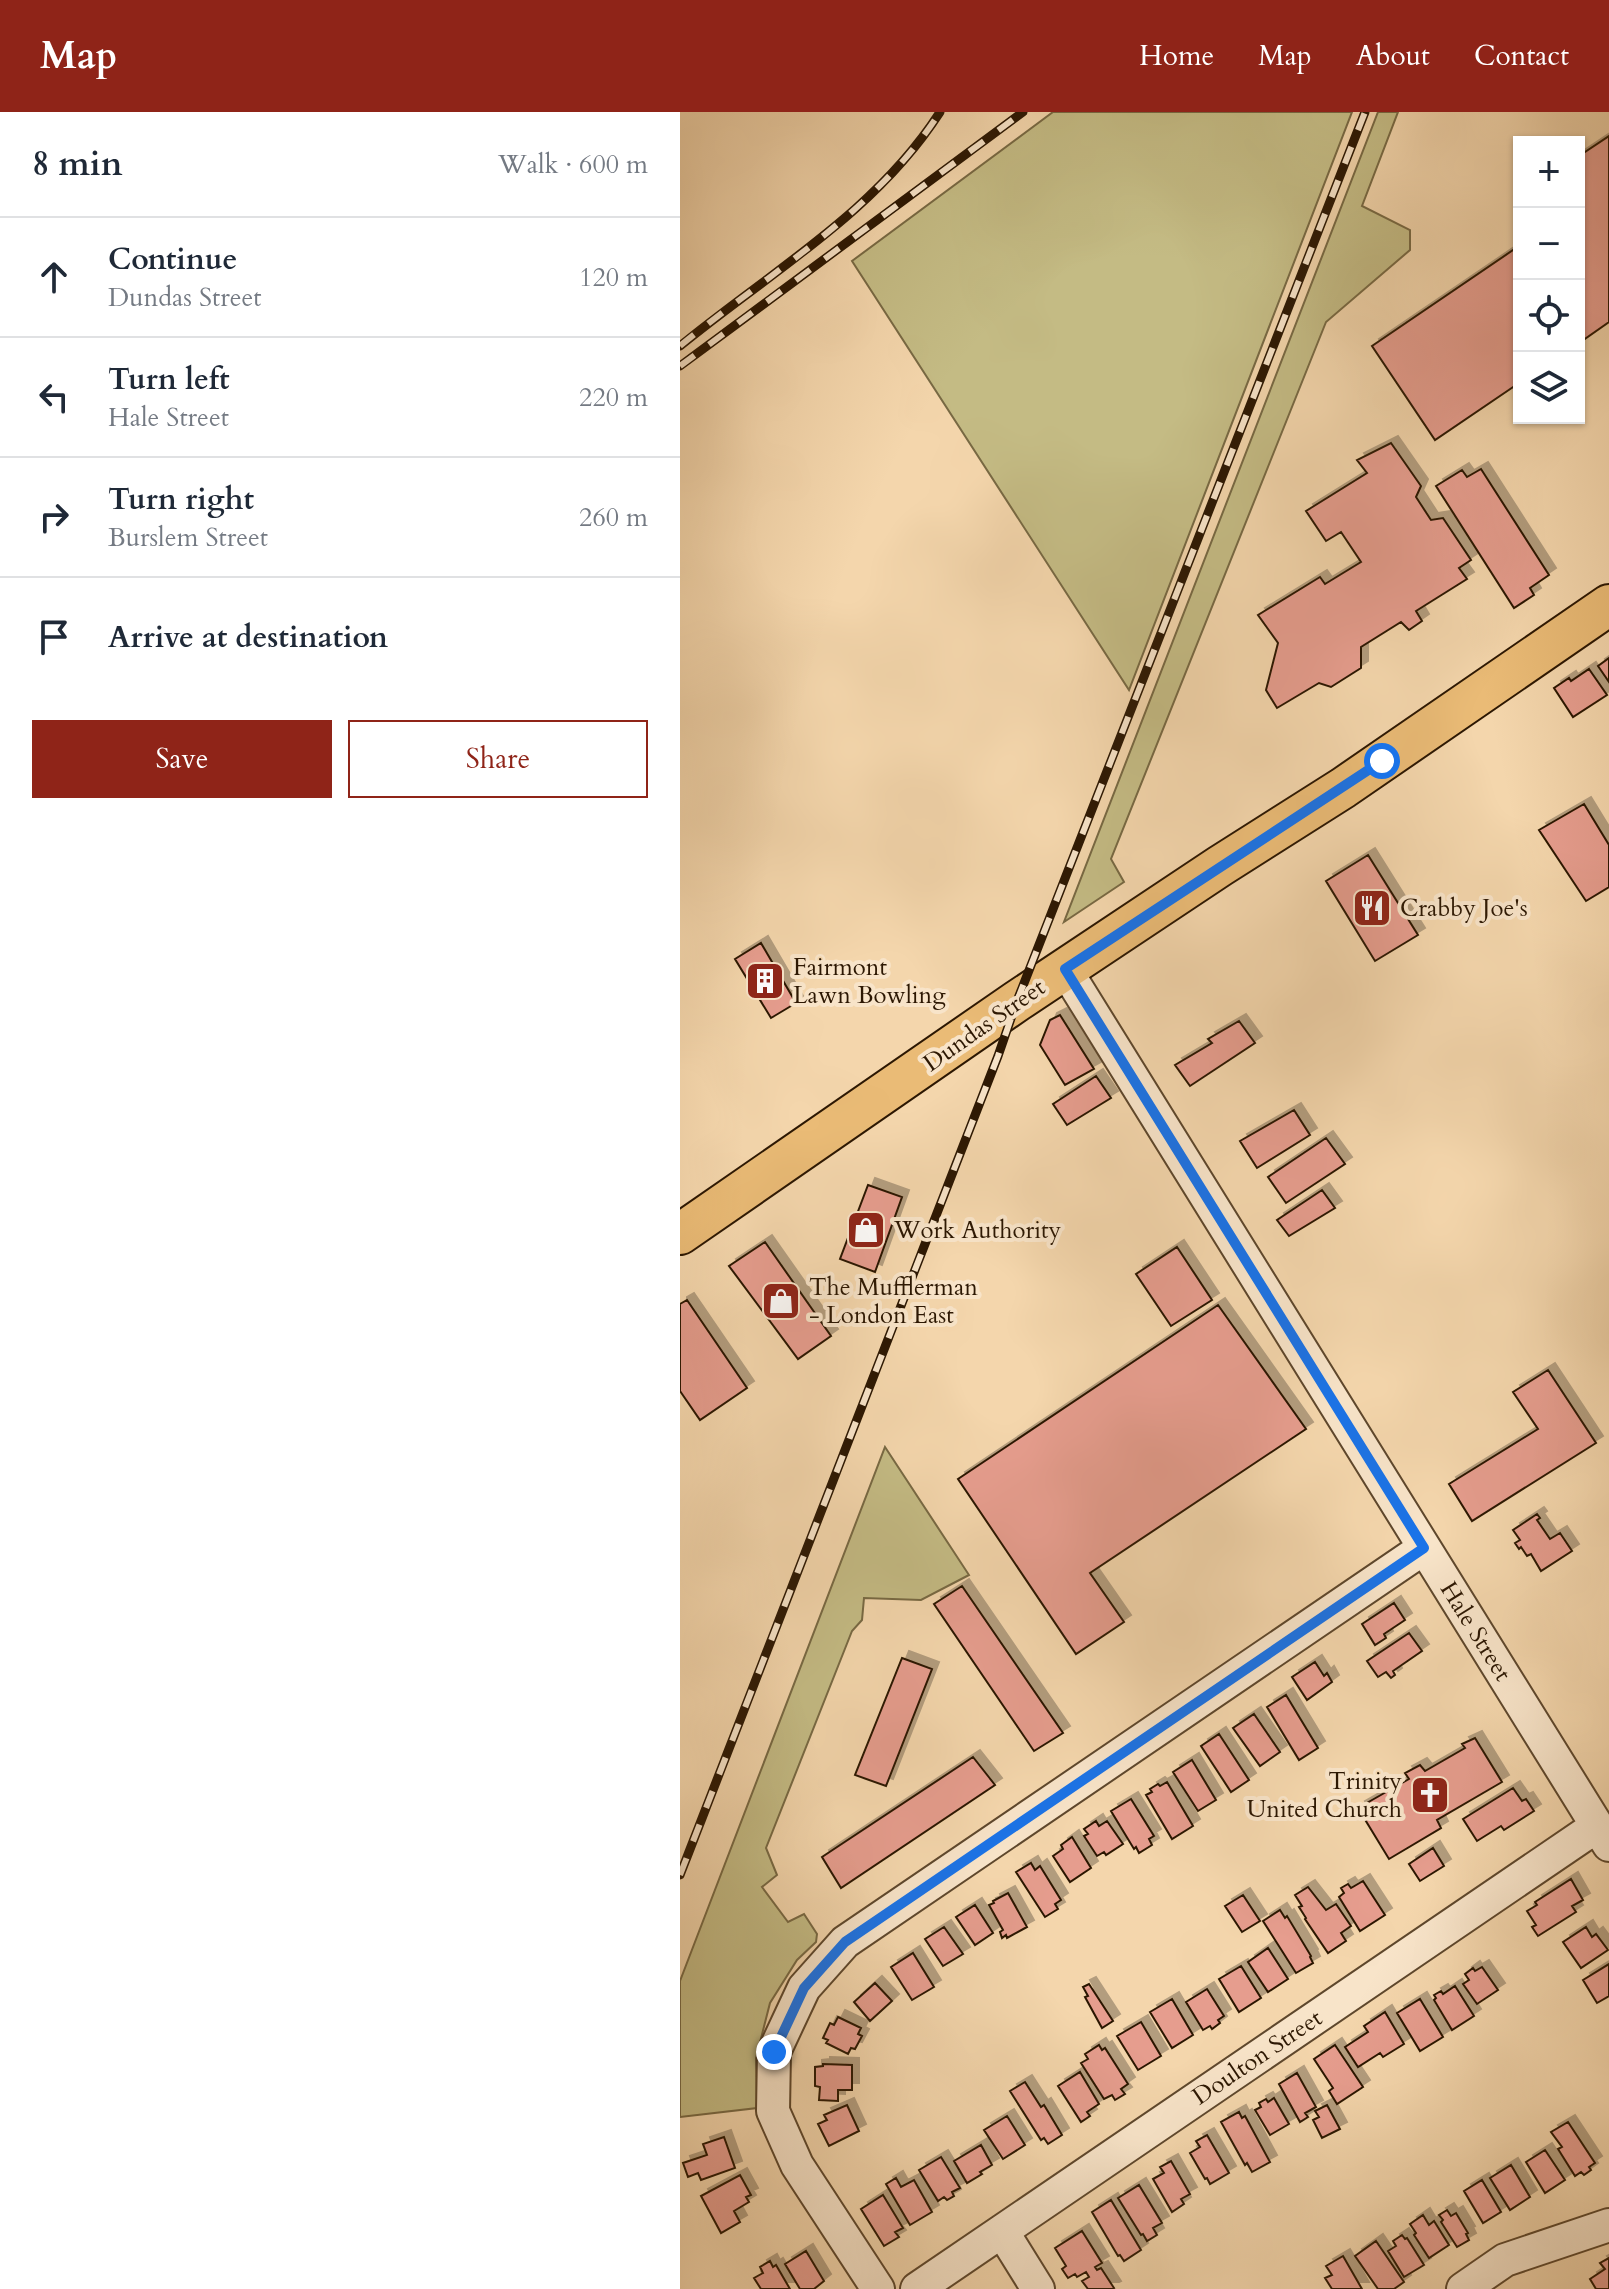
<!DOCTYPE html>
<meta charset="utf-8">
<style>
:root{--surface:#fff;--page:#f6f6f7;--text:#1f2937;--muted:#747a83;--line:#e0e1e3;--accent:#8f2418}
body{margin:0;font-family:Cardo,serif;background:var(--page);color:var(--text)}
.controls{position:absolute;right:24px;top:24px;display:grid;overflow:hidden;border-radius:0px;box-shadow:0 2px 6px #0004}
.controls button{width:72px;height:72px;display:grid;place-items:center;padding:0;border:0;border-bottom:2px solid var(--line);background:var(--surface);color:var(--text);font:40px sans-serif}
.stop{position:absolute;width:24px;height:24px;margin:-18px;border:6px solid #1a73e8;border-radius:50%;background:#fff}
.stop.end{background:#1a73e8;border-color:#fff;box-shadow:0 2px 8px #0008}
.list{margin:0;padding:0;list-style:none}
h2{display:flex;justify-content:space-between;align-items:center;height:104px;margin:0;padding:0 32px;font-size:34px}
h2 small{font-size:26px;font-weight:400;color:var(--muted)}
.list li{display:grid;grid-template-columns:52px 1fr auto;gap:24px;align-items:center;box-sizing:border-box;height:120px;padding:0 32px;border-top:2px solid var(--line)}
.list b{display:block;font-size:30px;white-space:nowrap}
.list p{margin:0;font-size:26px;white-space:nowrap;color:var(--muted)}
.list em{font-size:26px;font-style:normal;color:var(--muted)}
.actions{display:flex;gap:16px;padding:24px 32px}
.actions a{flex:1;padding:18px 0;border:2px solid var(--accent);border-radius:0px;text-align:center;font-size:28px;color:var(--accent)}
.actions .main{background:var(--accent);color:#fff}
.icon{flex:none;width:44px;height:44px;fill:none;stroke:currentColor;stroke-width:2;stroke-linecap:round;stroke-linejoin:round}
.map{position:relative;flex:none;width:929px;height:2177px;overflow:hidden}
header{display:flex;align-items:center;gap:48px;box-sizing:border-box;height:112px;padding:0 40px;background:var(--accent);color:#fff}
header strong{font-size:38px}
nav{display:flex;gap:44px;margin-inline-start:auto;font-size:28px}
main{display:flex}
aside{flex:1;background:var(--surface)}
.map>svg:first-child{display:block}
.green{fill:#c4bb84;stroke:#786943;stroke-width:2}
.building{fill:#e69d8e;stroke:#2c1702;stroke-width:2;filter:url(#shadow)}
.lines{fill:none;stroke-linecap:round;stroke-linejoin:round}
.minor-casing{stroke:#5e472c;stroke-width:36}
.major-casing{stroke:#2c1702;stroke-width:44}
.minor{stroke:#f8e4c9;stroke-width:32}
.major{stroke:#eabb76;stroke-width:40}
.rail-casing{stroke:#2c1702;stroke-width:9}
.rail{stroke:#f8e4c9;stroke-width:6;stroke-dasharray:18;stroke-linecap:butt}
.route{stroke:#1a73e8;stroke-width:10}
.labels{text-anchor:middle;stroke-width:8;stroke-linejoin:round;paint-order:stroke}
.poi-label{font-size:24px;fill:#2c1702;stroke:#f8e4c9;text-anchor:start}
.street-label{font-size:24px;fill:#2c1702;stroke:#f8e4c9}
</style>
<header>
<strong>Map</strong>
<nav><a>Home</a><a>Map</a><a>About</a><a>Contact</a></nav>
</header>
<main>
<aside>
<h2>8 min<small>Walk · 600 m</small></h2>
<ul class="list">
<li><svg class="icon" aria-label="ahead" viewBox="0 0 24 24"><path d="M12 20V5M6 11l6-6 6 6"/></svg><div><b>Continue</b><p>Dundas Street</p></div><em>120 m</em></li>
<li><svg class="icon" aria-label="left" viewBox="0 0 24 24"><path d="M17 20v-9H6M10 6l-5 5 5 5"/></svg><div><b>Turn left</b><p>Hale Street</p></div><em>220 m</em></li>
<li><svg class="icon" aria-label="right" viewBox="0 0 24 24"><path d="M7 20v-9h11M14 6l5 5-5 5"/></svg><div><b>Turn right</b><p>Burslem Street</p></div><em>260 m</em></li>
<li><svg class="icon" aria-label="arrive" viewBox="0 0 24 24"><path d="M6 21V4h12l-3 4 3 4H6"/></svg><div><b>Arrive at destination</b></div></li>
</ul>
<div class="actions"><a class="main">Save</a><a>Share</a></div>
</aside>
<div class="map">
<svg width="929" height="2177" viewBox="0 0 929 2177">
<defs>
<filter id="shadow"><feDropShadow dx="7" dy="-7" stdDeviation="0" flood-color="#0004"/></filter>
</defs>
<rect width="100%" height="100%" fill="#f4d6ac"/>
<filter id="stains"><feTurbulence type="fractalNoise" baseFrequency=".0025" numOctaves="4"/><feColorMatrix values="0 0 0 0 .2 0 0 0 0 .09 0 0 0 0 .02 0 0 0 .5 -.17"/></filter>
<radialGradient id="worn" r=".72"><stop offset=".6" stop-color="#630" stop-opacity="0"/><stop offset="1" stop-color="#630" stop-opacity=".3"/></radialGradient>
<!-- green -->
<path class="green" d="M373 0H672L449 578 172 149Z
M698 0H718L682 94 730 118V138L646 210 431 747 444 770 384 810Z
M205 1335 289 1463 241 1488 184 1486 182 1508 172 1519 86 1736 97 1763 82 1775 108 1810 124 1802 137 1822 136 1830 117 1848 90 1891 76 1946 77 1996 0 2005V1869Z"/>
<!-- building -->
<path class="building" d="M929 24V210L899 231V44Z
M839 134V271L755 328 692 234Z
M711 331 741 374 736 385 751 408 763 406 791 448 779 456 787 467 736 499 742 509 729 518 721 510 681 535V556L651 575 639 571 597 596 586 578 598 531 578 503 640 465 645 472 681 450 661 420 646 429 626 399 687 361 677 348Z
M801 357 869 463 850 476 854 483 834 496 756 374 782 358 787 365Z
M929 546V570L918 554Z
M909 557 927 583 893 605 874 576 889 566 891 569Z
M904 692 929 733V775L906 789 859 718Z
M688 743 738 823 695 849 646 769Z
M81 831 116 891 91 906 55 847Z
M380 903 414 957 385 973 360 933 370 908Z
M559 909 575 931 510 974 495 953 532 931 528 927Z
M416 964 431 986 387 1013 373 992Z
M614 998 630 1023 577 1056 560 1029Z
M646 1026 665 1052 606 1091 588 1065Z
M188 1073 222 1085 195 1160 160 1147Z
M642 1078 655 1096 609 1124 597 1108Z
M85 1130 151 1224 118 1247 49 1154Z
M497 1135 532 1188 491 1214 456 1162Z
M7 1188 67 1276 20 1308 0 1279V1192Z
M538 1193 626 1317 410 1461 444 1510 396 1542 278 1367Z
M868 1258 916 1331 792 1409 769 1372 858 1317 833 1280Z
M857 1402 860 1406 857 1408 870 1427 880 1421 892 1439 861 1459 851 1442 847 1444 841 1435 839 1437 835 1431 840 1428 833 1418Z
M282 1474 383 1621 354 1639 254 1492Z
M714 1491 725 1508 704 1522 706 1526 695 1533 682 1512Z
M729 1521 742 1539 713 1559 715 1563 711 1566 706 1560 698 1565 687 1549Z
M222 1546 252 1557 206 1674 175 1663Z
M635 1550 644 1564 647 1561 652 1570 627 1588 612 1565Z
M606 1583 638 1636 619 1648 587 1595Z
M574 1602 600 1640 580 1654 553 1616Z
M539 1622 569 1668 551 1680 521 1634Z
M795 1626 822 1670 757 1708 761 1716 709 1747 678 1696 729 1667 725 1661 740 1653 745 1659 785 1636 782 1632Z
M293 1645 315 1673 161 1776 142 1745Z
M512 1648 536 1688 518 1699 493 1660Z
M487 1670 513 1714 492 1727 466 1683 472 1680 470 1677 478 1672 480 1674Z
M833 1676 842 1689 846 1687 854 1699 824 1718 821 1714 797 1729 783 1707Z
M451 1687 474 1724 469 1727 472 1733 459 1741 456 1735 454 1737 431 1699Z
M416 1709 419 1714 427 1709 443 1732 426 1743 424 1740 417 1744 404 1724 408 1722 404 1717Z
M392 1725 411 1756 390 1770 373 1744 383 1737 381 1733Z
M753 1736 764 1754 740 1769 729 1752Z
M351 1751 355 1758 360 1754 381 1788 375 1792 378 1797 365 1805 336 1760Z
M891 1767 903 1788 892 1794 896 1800 858 1824 852 1815 856 1813 847 1799 857 1793 855 1790Z
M683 1769 705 1803 680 1819 659 1785 664 1781 661 1776 668 1772 671 1776Z
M628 1775 646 1798 656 1792 671 1814 661 1821 666 1829 648 1841 625 1807 626 1806 619 1795 622 1794 615 1783Z
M328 1781 347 1815 327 1826 326 1823 322 1826 320 1820 323 1818 309 1793 314 1791 313 1789Z
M563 1783 580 1809 562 1820 545 1794Z
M295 1793 313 1821 295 1833 276 1805Z
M600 1798 605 1806 607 1804 631 1844 630 1845 633 1851 616 1861 583 1809Z
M264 1815 283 1842 263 1854 245 1827Z
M906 1815 912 1825 916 1822 928 1838 901 1856 883 1830Z
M588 1836 608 1867 588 1880 568 1850Z
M233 1841 254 1875 232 1888 211 1855Z
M929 1852V1884L917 1891 903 1868Z
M561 1854 581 1886 559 1900 539 1867Z
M802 1855 818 1878 797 1892 783 1872 789 1868 785 1862 793 1856 795 1859Z
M195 1871 212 1889 190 1909 174 1890Z
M409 1872 433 1909 422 1916 405 1885 408 1884 403 1875Z
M775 1874 794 1904 772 1918 754 1888 756 1886 754 1883 761 1879 763 1882Z
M527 1877 544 1904 538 1908 540 1911 532 1917 530 1914 523 1918 506 1890Z
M492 1887 513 1923 492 1936 470 1900Z
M740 1887 763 1925 740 1939 717 1901Z
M705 1900 724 1932 703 1945 700 1941 678 1955 665 1935 688 1920 684 1914Z
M158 1905 181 1916 178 1922 182 1924 175 1937 171 1936 168 1942 146 1931 148 1928 143 1926 150 1911 154 1913Z
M461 1910 481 1944 458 1958 437 1924Z
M419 1933 422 1938 425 1936 448 1972 441 1977 445 1982 435 1988 432 1983 424 1987 401 1951 408 1947 405 1942Z
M655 1933 683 1975 657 1992 649 1979 653 1976 634 1947Z
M143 1952 172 1953V1978H158V1989L139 1988 140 1975 135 1974V1955L143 1954Z
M400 1960 419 1992 407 2000 410 2004 401 2010 378 1974Z
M617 1961 636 1995 625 2001 628 2005 620 2010 599 1972Z
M345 1970 361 1995 364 1993 382 2023 368 2032 364 2026 361 2028 330 1979Z
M594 1986 609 2012 590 2023 575 1998 581 1995 579 1991 586 1987 588 1990Z
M167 1993 179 2019 149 2034 138 2012 147 2008 144 2003Z
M647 1993 660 2017 642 2026 633 2008 639 2005 635 1999Z
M559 2000 562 2006 565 2004 590 2050 572 2060 567 2051 565 2053 541 2010Z
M327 2004 345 2033 323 2047 304 2018Z
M888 2010 915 2051 909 2055 911 2058 904 2063 901 2060 895 2064 878 2037 882 2035 871 2020Z
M527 2023 549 2061 530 2072 527 2066 525 2067 510 2041 520 2035 516 2029Z
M44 2025 55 2056 21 2068 18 2061 8 2065 3 2051 27 2043 23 2032Z
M301 2033 312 2053 300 2060 302 2062 287 2071 274 2049Z
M865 2038 885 2068 865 2081 846 2050Z
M261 2045 280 2076 272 2080 274 2084 267 2088 264 2085 258 2089 239 2058Z
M491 2049 510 2082 501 2087 504 2092 492 2100 473 2067 484 2061 480 2055Z
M831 2053 850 2085 830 2098 810 2066Z
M60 2063 71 2083 66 2085 69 2090 54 2099 60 2110 41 2121 21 2084Z
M216 2066 221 2075 234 2068 252 2100 230 2113 206 2072Z
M802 2068 821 2100 803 2111 784 2079Z
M459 2073 482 2111 473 2116 477 2123 467 2129 463 2122 461 2123 438 2086Z
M203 2083 223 2116 215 2120 219 2125 204 2134 181 2097Z
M431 2088 461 2138 444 2149 440 2143 438 2144 412 2100Z
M767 2098 771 2104 776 2101 788 2121 786 2122 789 2128 777 2135 761 2110 763 2108 759 2103Z
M743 2103 749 2113 754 2109 769 2133 749 2146 734 2123 736 2121 730 2112Z
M402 2119 422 2151 415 2155 417 2158 421 2156 434 2176 432 2177H408L402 2169 409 2165 406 2160 397 2165 395 2162 388 2166 382 2157 386 2154 375 2136Z
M722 2123 725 2127 727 2126 744 2153 724 2165 708 2139 716 2134 713 2129Z
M696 2129 724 2170 714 2177H698L675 2144Z
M126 2139 144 2169 134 2177H120L105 2152Z
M663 2144 682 2177H652L645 2166 652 2163 646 2154Z
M929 2146V2177H916L910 2167 925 2157 920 2151Z
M90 2149 93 2155 96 2153 110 2177H81L74 2166 83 2161 80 2155Z"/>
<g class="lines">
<!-- minor casing -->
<g class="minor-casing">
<path id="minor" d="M385 857 929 1733
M322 2119 358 2177
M198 2177 117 2053 93 1999 94 1940 124 1876 165 1830 744 1436
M237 2177 917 1714
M783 2177 825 2148 929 2113"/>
</g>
<!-- major casing -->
<g class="major-casing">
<path id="major" d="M0 1122 337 889 540 754 663 676 929 493"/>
</g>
<!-- minor -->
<use href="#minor" class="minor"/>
<!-- major -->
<use href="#major" class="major"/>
<!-- rail casing -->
<g class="rail-casing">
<path id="rail" d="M0 234C90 160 196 100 260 0
M0 254 343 0
M0 1763 318 944 337 889 685 0"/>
</g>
<!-- rail -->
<use href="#rail" class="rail"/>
</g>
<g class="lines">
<!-- route -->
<path class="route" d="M94 1940 124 1876 165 1830 744 1436 385 857 702 649"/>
</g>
<!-- icons -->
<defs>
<g id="restaurant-square" transform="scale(2)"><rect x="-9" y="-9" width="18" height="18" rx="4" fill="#8f2418" stroke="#f8e4c9"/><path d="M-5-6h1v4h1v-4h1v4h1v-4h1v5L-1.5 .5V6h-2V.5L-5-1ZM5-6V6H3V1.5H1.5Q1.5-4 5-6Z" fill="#fff"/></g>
<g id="building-square" transform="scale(2)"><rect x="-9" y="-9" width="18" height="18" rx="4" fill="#8f2418" stroke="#f8e4c9"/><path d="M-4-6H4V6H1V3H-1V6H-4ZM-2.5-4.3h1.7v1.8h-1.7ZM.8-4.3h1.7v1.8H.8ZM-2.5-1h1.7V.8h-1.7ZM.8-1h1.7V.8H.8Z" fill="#fff"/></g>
<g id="shop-square" transform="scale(2)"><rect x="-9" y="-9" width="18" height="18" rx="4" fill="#8f2418" stroke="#f8e4c9"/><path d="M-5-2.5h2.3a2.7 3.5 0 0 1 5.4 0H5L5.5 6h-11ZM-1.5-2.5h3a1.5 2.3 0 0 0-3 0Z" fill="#fff"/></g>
<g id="church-square" transform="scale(2)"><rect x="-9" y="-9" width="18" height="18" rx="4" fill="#8f2418" stroke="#f8e4c9"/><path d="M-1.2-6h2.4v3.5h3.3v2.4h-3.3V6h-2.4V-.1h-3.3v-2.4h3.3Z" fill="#fff"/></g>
</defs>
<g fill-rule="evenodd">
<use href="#restaurant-square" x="692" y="796"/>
<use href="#building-square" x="85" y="869"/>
<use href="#shop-square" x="186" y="1118"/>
<use href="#shop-square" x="101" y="1189"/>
<use href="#church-square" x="750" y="1683"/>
</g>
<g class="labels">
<!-- poi labels -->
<g class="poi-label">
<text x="720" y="804">Crabby Joe's</text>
<text x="113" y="863">Fairmont<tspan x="113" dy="28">Lawn Bowling</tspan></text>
<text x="214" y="1126">Work Authority</text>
<text x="129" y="1183">The Mufflerman<tspan x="129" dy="28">- London East</tspan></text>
<text x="722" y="1677" text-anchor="end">Trinity<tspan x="722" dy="28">United Church</tspan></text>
</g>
<!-- street labels -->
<g class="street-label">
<text transform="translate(304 913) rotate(-35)" y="8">Dundas Street</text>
<text transform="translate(796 1519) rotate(58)" y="8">Hale Street</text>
<text transform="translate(577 1945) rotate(-34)" y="8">Doulton Street</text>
</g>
</g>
<rect width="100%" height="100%" filter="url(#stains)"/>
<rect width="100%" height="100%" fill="url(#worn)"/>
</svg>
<div class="controls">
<button>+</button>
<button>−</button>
<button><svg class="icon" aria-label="locate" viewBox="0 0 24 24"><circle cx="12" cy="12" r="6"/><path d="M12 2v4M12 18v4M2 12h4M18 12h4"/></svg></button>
<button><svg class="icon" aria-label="layers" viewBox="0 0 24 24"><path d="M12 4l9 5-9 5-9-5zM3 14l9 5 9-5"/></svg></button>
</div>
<div class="stop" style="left:702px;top:649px"></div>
<div class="stop end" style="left:94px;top:1940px"></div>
</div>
</main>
